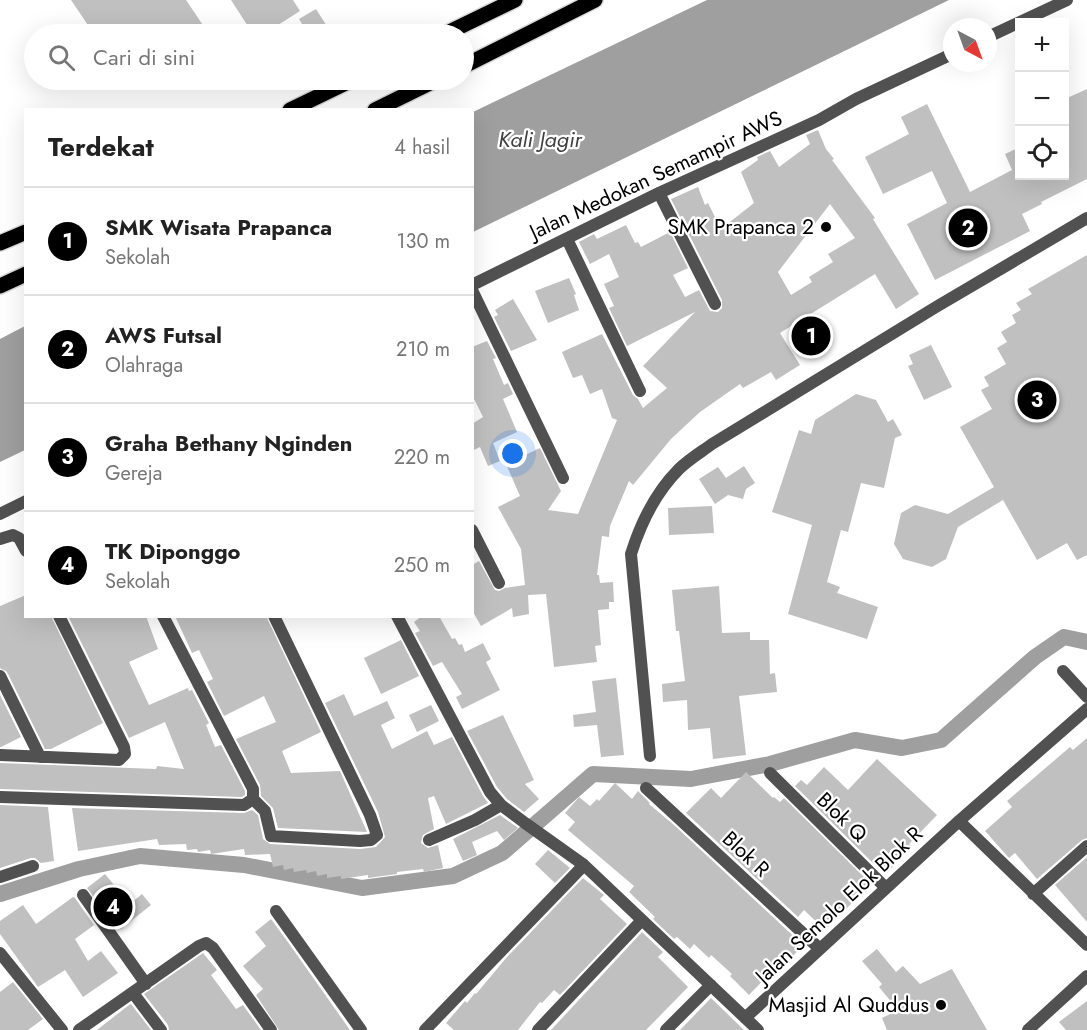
<!DOCTYPE html>
<html lang="id">
<meta charset="utf-8">
<style>
:root{--surface:#fff;--page:#f2f2f2;--text:#222;--muted:#767676;--line:#e0e0e0;--accent:#000}
body{margin:0;font-family:Jost,sans-serif;background:var(--page);color:var(--text)}
.controls{position:absolute;right:18px;top:18px;display:grid;overflow:hidden;border-radius:0px;box-shadow:0 6px 24px #0002}
.controls button{width:54px;height:54px;display:grid;place-items:center;padding:0;border:0;border-bottom:2px solid var(--line);background:var(--surface);color:var(--text);font:30px sans-serif}
.compass{position:absolute;left:943px;top:18px;width:54px;height:54px;border-radius:50%;background:var(--surface);box-shadow:0 6px 24px #0002;rotate:139deg}
.you{position:absolute;left:513px;top:454px;width:21px;height:21px;margin:-15px;border:4px solid #fff;border-radius:50%;background:#1a73e8;box-shadow:0 0 0 9px #1a73e833}
.badge{display:grid;place-items:center;width:39px;height:39px;border-radius:50%;background:var(--accent);color:#fff;font-size:20px;font-weight:700}
.pin{position:absolute;translate:-50% -50%;border:3px solid #fff;box-shadow:0 2px 6px #0006}
.list{margin:0;padding:0;list-style:none}
h2{display:flex;justify-content:space-between;align-items:center;height:78px;margin:0;padding:0 24px;font-size:26px}
h2 small{font-size:20px;font-weight:400;color:var(--muted)}
.list li{display:grid;grid-template-columns:39px 1fr auto;gap:18px;align-items:center;box-sizing:border-box;height:108px;padding:0 24px;border-top:2px solid var(--line)}
.list b{display:block;font-size:22px;white-space:nowrap}
.list p{margin:0;font-size:20px;white-space:nowrap;color:var(--muted)}
.list em{font-size:20px;font-style:normal;color:var(--muted)}
.icon{flex:none;width:33px;height:33px;fill:none;stroke:currentColor;stroke-width:2;stroke-linecap:round;stroke-linejoin:round}
.map{position:relative;flex:none;width:1087px;height:1030px;overflow:hidden}
.search{position:absolute;background:var(--surface);box-shadow:0 6px 24px #0002;left:24px;top:24px;width:450px;height:66px;display:flex;align-items:center;gap:15px;box-sizing:border-box;padding:0 21px;border-radius:33px;color:var(--muted);font-size:22px}
.panel{position:absolute;background:var(--surface);box-shadow:0 6px 24px #0002;left:24px;top:108px;width:450px;height:510px;border-radius:0px}
.map>svg:first-child{display:block}
.water{fill:#9f9f9f}
.lines{fill:none;stroke-linecap:round;stroke-linejoin:round}
.canal{stroke:#9f9f9f;stroke-width:16}
.building{fill:#c0c0c0;fill-rule:evenodd}
.primary-casing{stroke:#dbdbdb;stroke-width:18}
.minor{stroke:#515151;stroke-width:12}
.tertiary{stroke:#515151;stroke-width:12}
.primary{stroke:#000;stroke-width:15}
.poi-dot{fill:#000;stroke:#fff;stroke-width:2}
.labels{text-anchor:middle;stroke-width:4.5;stroke-linejoin:round;paint-order:stroke}
.street-label{font-size:21px;fill:#000;stroke:#fff}
.poi-label{font-size:21px;fill:#000;stroke:#fff;text-anchor:end}
.water-label{font-size:22px;font-style:italic;fill:#404040;stroke:#fff}
</style>
<div class="map">
<svg width="1087" height="1030" viewBox="0 0 1087 1030">
<rect width="100%" height="100%" fill="#fff"/>
<!-- water -->
<path class="water" d="M707 0H949L473 232V112Z
M25 326V450L0 462V339Z"/>
<g class="lines">
<!-- canal -->
<path class="canal" d="M0 894 79 869 140 856 244 865 362 888 453 876 502 853 593 774 691 779 770 764 855 740 902 748 941 740 1035 657 1064 637 1087 642"/>
</g>
<!-- building -->
<path class="building" d="M71 0H186L209 34H94Z
M231 0H293L300 11 264 34H253Z
M316 9 332 34H308L299 19Z
M1087 89V179L1041 202 1042 204 1022 214 1030 231 935 280 907 224 947 203 932 171 883 194 865 157 909 134 901 117 927 104 970 192 1012 170 1005 154 1020 147V176H1065V99Z
M818 130 826 149 834 159 832 160 875 218 873 219 919 294 896 309 875 274 780 333 800 365 776 380 771 372 743 388 740 384 700 412 671 439 633 485 629 481 610 526 609 537 602 536 597 575H599L600 583 613 582 614 602H609V609L598 610 601 645 595 646 597 662 554 667 546 594 528 595 529 614 513 617 512 608 481 626 472 610V565L479 561 495 590 499 591 505 588 525 585 521 549 498 507 520 496 506 464 540 448 561 491 548 510 578 514 617 420 612 418 602 389 590 394 582 375 573 378 562 352 602 334 633 395 638 399 643 408 667 388 643 366 695 312 627 346 609 308 614 306 604 284 619 277 609 254 590 264 579 242 594 234 597 239 626 225 635 243 638 242 641 247 670 232 688 268 673 275 685 297 699 290 710 311 718 312 722 308V300L671 199 698 187 705 205 708 203 721 229 754 203 741 172 758 160 757 157 770 151 779 167 810 144 806 135ZM830 204 855 238 828 254 833 262 809 277 812 282 791 295 778 272Z
M1087 255V555L1077 560 1067 543 1037 560 1003 500 958 527 946 559 932 567 903 559 894 544 901 513 915 505 948 514 994 487 960 427 992 409 981 390 989 386 984 377 1006 364 997 348 1007 342 1001 332 1016 323 1012 315 1021 310 1016 303 1032 294 1028 289Z
M569 278 576 294 574 295 579 310 548 323 535 291Z
M513 299 537 340 511 351 494 317 498 315 495 310Z
M487 341 496 358 493 359 504 385 508 383 513 394 503 399 517 432 493 443 500 461 488 466 480 447 472 451V424L483 417 472 395V347Z
M931 345 952 387 924 400 908 366 913 364 909 355Z
M856 394 876 400 888 422 893 419 902 435 895 438 884 488 861 483 848 532 841 530 827 582 840 587 837 593 878 607 867 639 788 614 812 525 772 512 799 430 811 434 815 420Z
M744 466 755 483 746 489 743 499 728 495 715 504 699 479 718 467 726 478Z
M712 506 714 533 669 535 668 508Z
M719 586 722 633 750 632V640H769L770 674 775 673 777 692 739 696 746 755 713 759 710 728 688 730 687 700 663 702 662 684 685 681 679 631H676L672 590Z
M26 595V616H51L103 723 51 749H45L7 672 0 668V606Z
M68 616H146L158 649 129 662 149 705 188 688 189 691 192 690 209 723 206 725 215 747 221 745 245 791V795L242 797 0 789V763L156 769 157 766 184 769 165 722 129 738Z
M175 616H266L321 732 282 751 291 773 340 771 367 832 278 828 273 808 261 796 260 785 236 739 276 722 264 696 224 716 207 682 213 679 199 650 192 653Z
M422 616H439L452 639 455 638 459 645 462 644 465 652 483 643 491 659 486 662 500 690 462 709 456 697 462 694 442 662 433 666 415 633 420 631 414 622Z
M401 640 419 676 381 694 364 658Z
M616 678 624 755 601 757 597 725 574 727 573 715 596 712 592 681Z
M344 694 354 716 387 701 395 718 381 725 392 749 427 731 434 745 452 737 483 796 488 803 446 824 434 796 428 798 434 829 423 835 421 843 428 848 438 845 443 868 424 872 423 869 397 872V874L368 878V875L341 879V876L327 878V874L317 876 316 871 307 873 306 870 294 872 293 868 284 870 283 865 273 867 270 854 245 855 244 849 211 854 210 850 198 852 197 849 187 850 186 844 159 845 157 839 78 851 72 808 244 813 252 810 258 815 263 839 270 844 360 849 376 847 385 837 378 812 325 703Z
M0 695 21 737 1 747H0Z
M431 705 439 721 417 732 409 715Z
M503 715 534 780 525 784 539 799 524 812 507 799 497 787 467 731Z
M1087 738V838L1082 840 1037 879 1015 853 1009 858 985 831 1012 807 1007 801 1070 747 1073 750Z
M877 759 937 815 909 844 912 846 887 873 884 870 882 872 795 786 801 780 807 785 824 767 848 790Z
M746 772 773 798 774 797 780 802 784 798 871 884 825 930 804 910 798 917 686 813 711 788 721 798Z
M615 783 632 799 638 791 650 803 649 804 674 825 803 945 782 968 778 965 749 995 730 976 732 974 711 955 709 958 694 944 690 949 677 937 674 939 653 919 655 917 629 892 634 886 568 830 575 822 565 813 579 797 590 806 597 799 599 801Z
M0 805 48 807 54 861 41 863 35 858H31L0 868Z
M500 815 518 828 504 840 497 831 472 842 477 855 463 861 453 839Z
M548 850 570 868 555 883 535 864Z
M1087 857V922L1055 885Z
M105 874 130 904 142 894 151 905 121 929 110 916 109 917 87 888Z
M583 878 604 895 600 899 627 924 560 995 554 990 542 1003 540 1002 518 1030H454L446 1023 465 1001 467 1003 475 993 476 994 507 957Z
M73 897 75 898 94 925 75 939 88 961 101 951 118 973 83 997 65 970 38 987 0 934V921L23 905 36 924Z
M271 919 290 945 350 1030H279L256 995 263 989 243 966 266 946 255 932Z
M642 932 663 952 658 957 688 987 646 1030H551Z
M877 949 896 972 903 966 920 984 952 969 987 1030H887L882 1018 898 1010 879 987 882 984 862 961Z
M203 953 217 970 211 975 236 1009 243 1005 261 1030H169L168 1025 144 994Z
M13 982 43 1019 28 1030H0V992Z
M711 998 744 1030H680Z
M1087 1001V1030H1066L1059 1022Z
M131 1004 151 1030H97L129 1005Z"/>
<g class="lines">
<!-- primary casing -->
<g class="primary-casing">
<path id="primary" d="M445 34 515 0
M464 66 595 0
M290 110 352 80
M375 110 436 80
M0 243 26 232
M0 286 26 274"/>
</g>
<!-- minor -->
<path class="minor" d="M659 193 715 304
M567 239 640 391
M472 290 563 478
M472 530 499 583
M0 539 13 535 19 538 26 551
M397 616 490 792 501 805 525 823 584 865 758 1030
M1063 671 1087 697
M0 676 40 757
M0 755 119 760 125 754 124 747 59 616
M650 756 631 554C641 522 655 493 679 469 688 460 701 452 712 444L936 307 1087 218
M770 773 886 888
M646 788 820 949
M0 797 244 805 253 799V789L163 616
M253 799 265 811 271 836 360 841 371 840 377 835 370 815 274 616
M959 821 1087 945
M429 840 475 820 501 805
M0 877 33 866
M1033 894 1087 846
M83 895 146 984
M276 911 361 1030
M0 953 62 1030
M133 993 161 1030
M745 1018 959 821 1087 709
M79 1030 199 946 206 943 213 948 271 1030
M425 1030 584 865
M538 1030 642 920
M666 1030 711 985
M1028 1030 1087 976"/>
<!-- tertiary -->
<path class="tertiary" d="M988 37 1067 0
M472 285 659 193 819 120 856 99 952 54
M0 514 26 501"/>
<!-- primary -->
<use href="#primary" class="primary"/>
</g>
<!-- markers -->
<g class="poi-dot">
<circle cx="826" cy="227" r="6"/>
<circle cx="941" cy="1005" r="6"/>
</g>
<g class="labels">
<!-- street labels -->
<g class="street-label">
<text transform="translate(656 175) rotate(-25)" y="7">Jalan Medokan Semampir AWS</text>
<text transform="translate(842 817) rotate(44)" y="7">Blok Q</text>
<text transform="translate(746 854) rotate(43)" y="7">Blok R</text>
<text transform="translate(839 905) rotate(-43)" y="7">Jalan Semolo Elok Blok R</text>
</g>
<!-- poi labels -->
<g class="poi-label">
<text x="814" y="234">SMK Prapanca 2</text>
<text x="929" y="1012">Masjid Al Quddus</text>
</g>
<!-- water labels -->
<g class="water-label">
<text x="540" y="147">Kali Jagir</text>
</g>
</g>
</svg>
<div class="controls">
<button>+</button>
<button>−</button>
<button><svg class="icon" aria-label="locate" viewBox="0 0 24 24"><circle cx="12" cy="12" r="6"/><path d="M12 2v4M12 18v4M2 12h4M18 12h4"/></svg></button>
</div>
<svg class="compass" viewBox="-18 -18 36 36"><path d="M0-13l5 13h-10z" fill="#e53935"/><path d="M0 13l5-13h-10z" fill="#767676"/></svg>
<div class="you"></div>
<div class="pin badge" style="left:811px;top:336px">1</div>
<div class="pin badge" style="left:968px;top:228px">2</div>
<div class="pin badge" style="left:1037px;top:400px">3</div>
<div class="pin badge" style="left:113px;top:907px">4</div>
<div class="search"><svg class="icon" aria-label="search" viewBox="0 0 24 24"><circle cx="10" cy="10" r="6"/><path d="M15 15l6 6"/></svg>Cari di sini</div>
<section class="panel">
<h2>Terdekat<small>4 hasil</small></h2>
<ul class="list">
<li><span class="badge">1</span><div><b>SMK Wisata Prapanca</b><p>Sekolah</p></div><em>130 m</em></li>
<li><span class="badge">2</span><div><b>AWS Futsal</b><p>Olahraga</p></div><em>210 m</em></li>
<li><span class="badge">3</span><div><b>Graha Bethany Nginden</b><p>Gereja</p></div><em>220 m</em></li>
<li><span class="badge">4</span><div><b>TK Diponggo</b><p>Sekolah</p></div><em>250 m</em></li>
</ul>
</section>
</div>
